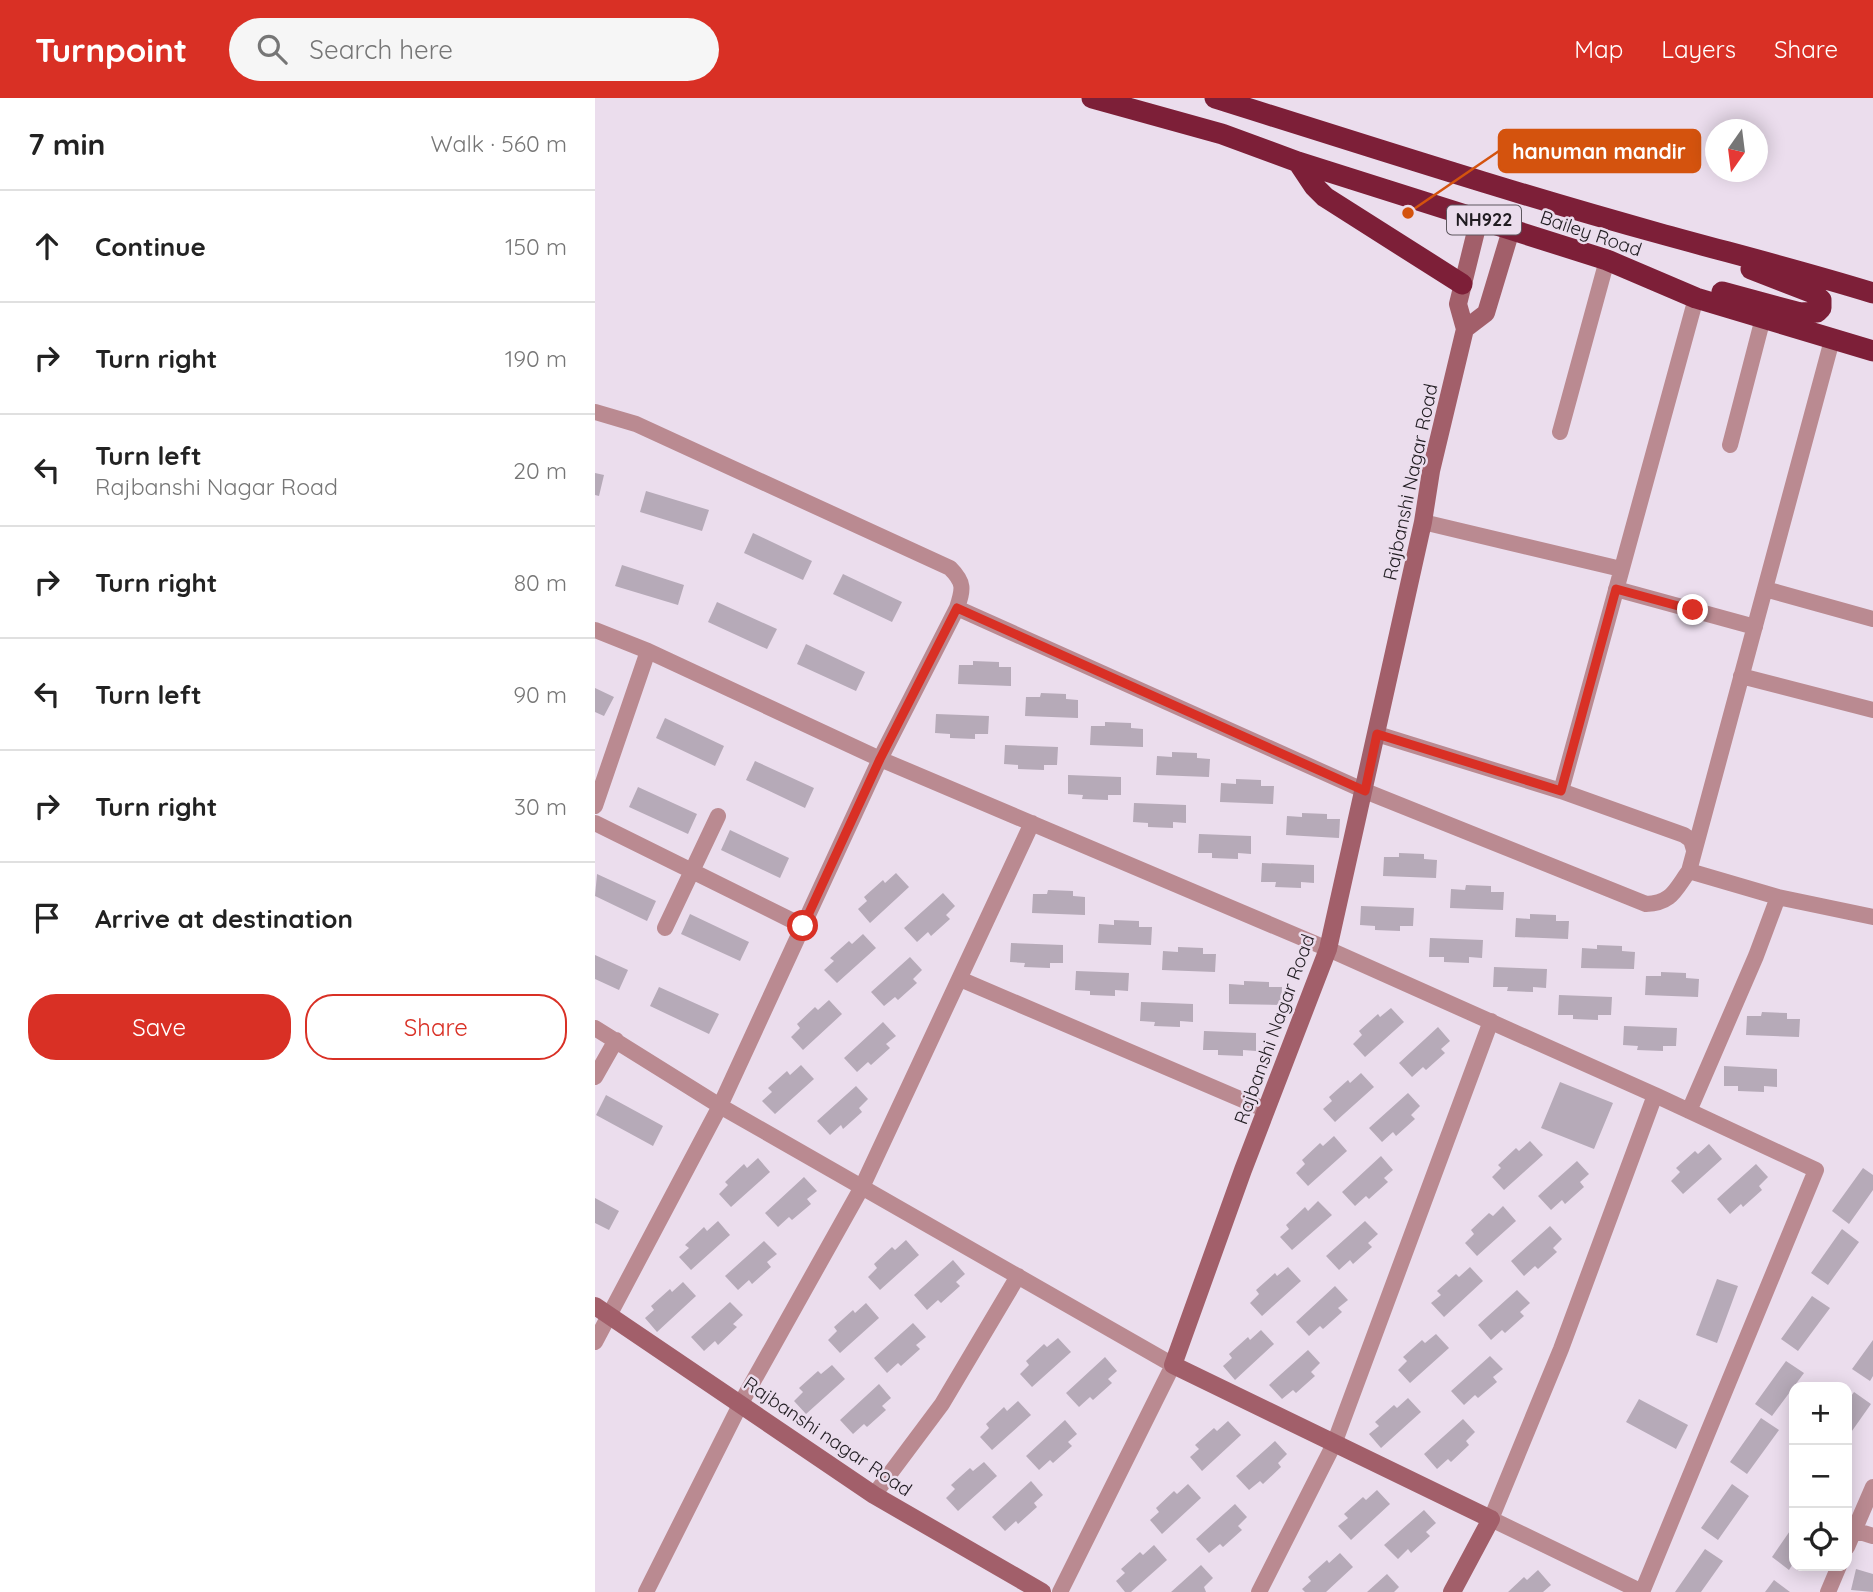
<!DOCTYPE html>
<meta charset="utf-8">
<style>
:root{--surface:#fff;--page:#f6f6f6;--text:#222;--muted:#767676;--line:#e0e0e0;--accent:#d93025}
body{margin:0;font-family:Quicksand,sans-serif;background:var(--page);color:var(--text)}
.controls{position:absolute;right:21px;bottom:21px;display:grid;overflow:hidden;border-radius:14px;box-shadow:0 4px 18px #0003}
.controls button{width:63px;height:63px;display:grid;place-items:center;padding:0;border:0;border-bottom:2px solid var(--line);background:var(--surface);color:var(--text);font:35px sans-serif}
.compass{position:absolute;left:1110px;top:21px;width:63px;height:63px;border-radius:50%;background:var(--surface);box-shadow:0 4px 18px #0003;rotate:194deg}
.stop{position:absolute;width:21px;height:21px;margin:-16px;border:5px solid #d93025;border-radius:50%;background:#fff}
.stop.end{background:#d93025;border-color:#fff;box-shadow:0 2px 7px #0008}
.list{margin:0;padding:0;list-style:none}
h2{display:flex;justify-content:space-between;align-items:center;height:91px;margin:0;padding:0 28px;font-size:30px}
h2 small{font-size:23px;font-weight:400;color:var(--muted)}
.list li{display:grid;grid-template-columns:46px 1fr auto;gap:21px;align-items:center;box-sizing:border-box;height:112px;padding:0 28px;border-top:2px solid var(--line)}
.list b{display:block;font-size:26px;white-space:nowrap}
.list p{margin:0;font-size:23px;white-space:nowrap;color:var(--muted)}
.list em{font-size:23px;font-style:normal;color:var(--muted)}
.actions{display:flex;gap:14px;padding:21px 28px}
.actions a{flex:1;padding:16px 0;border:2px solid var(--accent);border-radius:28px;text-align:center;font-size:24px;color:var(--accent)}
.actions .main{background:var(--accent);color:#fff}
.icon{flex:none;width:38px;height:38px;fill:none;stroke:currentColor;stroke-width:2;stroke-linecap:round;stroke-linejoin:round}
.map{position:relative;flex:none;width:1278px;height:1494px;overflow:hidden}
header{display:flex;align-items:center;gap:42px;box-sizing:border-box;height:98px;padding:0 35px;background:var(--accent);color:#fff}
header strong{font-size:33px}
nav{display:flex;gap:38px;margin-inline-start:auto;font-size:24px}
.search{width:490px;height:63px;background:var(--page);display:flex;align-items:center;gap:18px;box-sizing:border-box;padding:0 24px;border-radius:38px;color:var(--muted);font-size:26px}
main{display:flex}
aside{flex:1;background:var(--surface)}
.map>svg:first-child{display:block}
.building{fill:#b6aab8}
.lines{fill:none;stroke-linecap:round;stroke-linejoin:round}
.street{stroke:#ba8a91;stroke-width:16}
.secondary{stroke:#a25f6a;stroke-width:18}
.highway{stroke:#7d1f38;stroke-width:21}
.route{stroke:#d93025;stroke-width:9}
.labels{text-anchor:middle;stroke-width:5;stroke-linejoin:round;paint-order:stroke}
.shield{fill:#ebdded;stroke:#5d565e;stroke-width:2}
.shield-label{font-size:18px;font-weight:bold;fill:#201c21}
.street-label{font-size:19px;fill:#201c21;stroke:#ebdded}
.leader{fill:none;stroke:#d4530e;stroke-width:2.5}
.callout-dot{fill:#d4530e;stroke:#ebdded;stroke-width:2.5}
.callout{fill:#d4530e;stroke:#d4530e;stroke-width:2.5}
.callout-label{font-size:21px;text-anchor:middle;font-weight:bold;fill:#fff}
</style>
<header>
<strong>Turnpoint</strong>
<div class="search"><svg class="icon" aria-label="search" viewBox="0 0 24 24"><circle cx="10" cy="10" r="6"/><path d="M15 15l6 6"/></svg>Search here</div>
<nav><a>Map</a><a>Layers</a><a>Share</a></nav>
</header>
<main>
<aside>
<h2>7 min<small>Walk · 560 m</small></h2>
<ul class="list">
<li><svg class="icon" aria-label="ahead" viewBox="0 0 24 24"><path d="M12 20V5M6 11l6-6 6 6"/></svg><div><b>Continue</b></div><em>150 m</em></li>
<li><svg class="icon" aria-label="right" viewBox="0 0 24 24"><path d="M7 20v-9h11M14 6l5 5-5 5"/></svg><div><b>Turn right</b></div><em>190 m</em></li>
<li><svg class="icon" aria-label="left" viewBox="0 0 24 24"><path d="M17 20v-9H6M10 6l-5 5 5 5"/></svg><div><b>Turn left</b><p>Rajbanshi Nagar Road</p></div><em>20 m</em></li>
<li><svg class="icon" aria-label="right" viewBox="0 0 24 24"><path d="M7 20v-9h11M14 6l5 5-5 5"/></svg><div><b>Turn right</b></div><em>80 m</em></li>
<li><svg class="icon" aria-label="left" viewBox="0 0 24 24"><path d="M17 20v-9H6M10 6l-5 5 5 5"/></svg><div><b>Turn left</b></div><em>90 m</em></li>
<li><svg class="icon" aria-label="right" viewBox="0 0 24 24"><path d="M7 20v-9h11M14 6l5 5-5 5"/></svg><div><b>Turn right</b></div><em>30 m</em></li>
<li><svg class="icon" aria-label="arrive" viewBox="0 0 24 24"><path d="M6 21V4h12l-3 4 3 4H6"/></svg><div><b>Arrive at destination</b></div></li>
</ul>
<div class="actions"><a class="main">Save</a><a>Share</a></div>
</aside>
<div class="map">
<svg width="1278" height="1494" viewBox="0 0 1278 1494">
<rect width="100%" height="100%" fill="#ebdded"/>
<!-- building -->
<path class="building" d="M0 375 9 377 4 398 0 397Z
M51 393 114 412 107 433 45 414Z
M158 435 217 463 208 482 149 455Z
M27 467 89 487 83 507 20 488Z
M248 476 307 504 297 524 238 496Z
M122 504 182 531 172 551 113 524Z
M211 546 270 574 261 593 202 566Z
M378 563 404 564V569H416V588L363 586 364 567H378Z
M0 590 19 599 9 618 0 614Z
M446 595 471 596V601L483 602V620L430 618 431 599H445Z
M341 616 394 618 393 636H380V641L355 640V636L340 635Z
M70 620 129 648 120 668 61 640Z
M510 624 536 625V630L548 631V649L495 647 496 628H510Z
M410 647 463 649 462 667H449V672L423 671V667L409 666Z
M577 654 602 655V660L615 661 614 679 561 677 562 658 577 659Z
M160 663 219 690 210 710 151 682Z
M473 677 526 679V697H513V702L487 701 488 697 473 696Z
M641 681 666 682V688H679L678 706 625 704 626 685 641 686Z
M43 689 102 716 93 736 34 709Z
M539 705 591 707V725L578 724V730L553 729V725L538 724Z
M707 715 732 716V721H745L744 740 691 737 692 718 707 719Z
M135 732 194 760 185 780 126 752Z
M604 736 656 738V756L643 755V761L617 760V755H603Z
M804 755 829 756V761L842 762 841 780 788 778 789 759H804Z
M667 765 719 767V785L706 784V790L680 789 681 784H666Z
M301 775 314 789 275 825 263 811 272 803 269 799 288 782 290 785Z
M2 776 61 803 52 823 0 798Z
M871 787 896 788V794H909L908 812 855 810 856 791 870 792Z
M453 792 478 793V798L490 799V817L437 815 438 796H452Z
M348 795 360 808 351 817 355 821 336 838 333 834 322 844 309 830Z
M766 808 819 810 818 828H805V833L780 832V828L765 827Z
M95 816 154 844 145 863 86 836Z
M935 816 961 817V823H974L973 841 920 839 921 820 935 821Z
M519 822 544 823V829H557L556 847 503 845 504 826 519 827Z
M268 836 281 850 242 885 229 872 239 863 235 860 254 843 257 846Z
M835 840 888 842 887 860 874 859V865L849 864V859H834Z
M416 845 468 847V865H455V870L429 869 430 865 415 864Z
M1002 847 1027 848V853L1040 854 1039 871 986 870 987 850 1002 851Z
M583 849 608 850V856H621L620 874 567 872 568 853 583 854Z
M0 857 33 872 24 892 0 881Z
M315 859 327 872 318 881 322 885 303 902 300 899 289 908 276 894Z
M899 869 952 871 951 890 938 889V894L912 893 913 889H898Z
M481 873 534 875 533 893 520 892V898L495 897V893L480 892Z
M1066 874 1091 875V880L1104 881 1103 899 1050 897 1051 878H1066Z
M649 883 674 884V889H687L686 907 634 906V886L649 887Z
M64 889 124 916 114 936 55 908Z
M964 897 1017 899 1016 917H1003V922L978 921V917H963Z
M234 902 247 916 208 952 196 939 205 930 202 926 220 909 223 912Z
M546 904 598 906V924L585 923V929L559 928 560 924 545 923Z
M796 910 809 924 770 959 758 946 767 937 764 933 783 916 785 919Z
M1167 914 1192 915V921H1205L1204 939 1151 937 1152 918H1166Z
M288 924 301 938 291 946 295 950 276 967 273 964 262 974 249 960Z
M1029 928 1082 930 1081 948H1068V953L1042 952 1043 948 1028 947Z
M843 929 855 943 846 951 850 955 831 972 828 969 817 979 804 965Z
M609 933 661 935V953L648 952V958L623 957V952H608Z
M206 967 219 981 180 1016 167 1003 177 994 173 990 192 973 195 977Z
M1129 968 1182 971V989L1169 988V994L1143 993V988H1129Z
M766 975 779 989 740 1024 728 1011 737 1003 734 999 753 982 755 985Z
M965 984 1018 1005 999 1051 946 1030Z
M261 988 273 1001 264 1010 267 1014 248 1031 246 1027 235 1037 222 1023Z
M813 995 825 1008 816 1017 820 1021 801 1038 798 1034 787 1044 774 1030Z
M11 997 68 1028 58 1048 1 1017Z
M739 1038 752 1053 713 1088 701 1075 710 1066 707 1062 725 1045 728 1048Z
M935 1043 948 1057 909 1092 897 1079 906 1070 903 1067 921 1050 924 1053Z
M1114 1046 1127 1061 1088 1096 1076 1083 1085 1074 1081 1070 1100 1053 1103 1056Z
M786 1058 798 1072 789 1080 793 1084 774 1101 771 1098 760 1108 747 1094Z
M163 1060 175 1074 136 1109 124 1096 133 1087 130 1084 149 1066 152 1070Z
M982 1063 994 1076 985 1084 989 1089 970 1106 967 1102 956 1112 943 1098Z
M1161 1066 1173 1079 1164 1088 1167 1092 1148 1109 1146 1106 1135 1116 1122 1101Z
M1268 1070 1278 1077V1092L1254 1126 1237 1113Z
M209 1079 222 1093 212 1101 216 1106 197 1122 194 1119 183 1129 170 1115Z
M0 1100 24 1113 14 1132 0 1125Z
M723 1103 737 1117 697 1152 685 1139 694 1131 691 1127 710 1109 713 1113Z
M908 1108 921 1123 882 1158 870 1145 879 1136 876 1132 894 1115 898 1118Z
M123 1123 135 1137 96 1172 84 1159 94 1150 90 1147 109 1129 112 1133Z
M770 1123 783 1136 773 1145 777 1149 758 1166 755 1162 744 1172 731 1158Z
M955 1128 967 1141 958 1150 962 1154 943 1171 940 1168 929 1178 916 1163Z
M1247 1131 1264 1144 1233 1187 1216 1175Z
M311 1142 324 1157 285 1192 273 1179 282 1170 279 1166 297 1149 300 1152Z
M169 1143 182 1156 172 1164 176 1169 157 1186 154 1182 143 1192 130 1178Z
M358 1162 370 1176 361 1184 365 1188 346 1205 343 1202 332 1212 319 1197Z
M693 1169 706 1183 667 1218 655 1205 664 1196 661 1192 680 1175 682 1178Z
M875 1169 888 1183 849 1219 836 1205 846 1197 842 1193 861 1176 864 1179Z
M1122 1181 1143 1188 1122 1245 1101 1237Z
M88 1184 101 1198 62 1234 50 1220 59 1212 56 1208 75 1191 77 1194Z
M740 1188 753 1202 743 1210 747 1214 728 1231 725 1228 714 1238 701 1224Z
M922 1192 935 1205 925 1214 929 1218 910 1235 907 1232 896 1242 883 1227Z
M1217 1198 1235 1210 1203 1253 1186 1241Z
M135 1204 148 1217 138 1226 142 1229 123 1247 120 1243 109 1253 96 1239Z
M271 1205 284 1220 245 1255 233 1242 242 1233 239 1229 258 1212 260 1215Z
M318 1225 331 1239 321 1247 325 1251 306 1268 303 1265 292 1275 279 1260Z
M666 1232 679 1246 640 1282 628 1268 637 1260 634 1256 653 1239 655 1242Z
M841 1236 854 1250 815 1285 803 1272 812 1263 808 1259 827 1242 830 1245Z
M463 1240 476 1254 437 1289 425 1276 434 1267 431 1263 449 1246 452 1249Z
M1278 1242V1278L1275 1283 1257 1271Z
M713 1252 725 1265 716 1274 720 1278 701 1295 698 1292 687 1301 674 1287Z
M895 1258 908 1271 898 1279 902 1284 883 1300 880 1297 869 1307 856 1293Z
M510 1259 522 1273 513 1281 517 1285 498 1302 495 1299 484 1309 471 1295Z
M1191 1263 1209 1275 1177 1318 1160 1306Z
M237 1267 250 1281 211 1316 199 1303 208 1294 204 1290 223 1273 226 1276Z
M284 1286 296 1300 287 1308 291 1312 272 1329 269 1326 258 1336 245 1322Z
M1259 1294 1276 1306 1252 1340V1304Z
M813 1300 826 1314 786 1350 774 1336 784 1328 780 1324 799 1307 802 1310Z
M1044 1301 1093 1327 1081 1351 1031 1324Z
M423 1303 436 1317 397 1352 385 1339 394 1330 391 1326 409 1309 412 1313Z
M1166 1320 1184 1332 1152 1376 1135 1364Z
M868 1321 880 1334 871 1343 874 1347 856 1364 853 1361 842 1371 829 1356Z
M470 1322 482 1336 473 1344 477 1348 458 1365 455 1362 444 1372 431 1358Z
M633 1323 646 1337 607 1373 595 1359 604 1351 600 1347 619 1330 622 1333Z
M680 1343 692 1356 683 1365 686 1369 668 1386 665 1383 654 1392 641 1378Z
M389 1364 402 1378 363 1413 351 1400 360 1391 356 1387 375 1370 378 1373Z
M436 1383 448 1397 439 1405 442 1409 423 1426 421 1423 410 1433 397 1419Z
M593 1386 606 1400 567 1436 555 1422 564 1414 561 1410 579 1393 582 1396Z
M1137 1386 1154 1398 1123 1442 1106 1430Z
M782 1392 795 1406 756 1442 743 1428 753 1420 749 1416 768 1399 771 1402Z
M640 1406 652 1419 643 1428 647 1432 628 1449 625 1446 614 1455 601 1441Z
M829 1412 841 1425 831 1434 835 1438 816 1455 813 1451 803 1461 789 1447Z
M1199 1427V1464L1194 1472 1177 1459Z
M559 1447 572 1462 536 1494H530L521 1483 530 1475 526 1471 545 1454 548 1457Z
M1110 1451 1128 1463 1106 1494H1080Z
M745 1455 758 1469 731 1494H710L707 1491 716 1483 713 1479 732 1462 734 1465Z
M606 1467 618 1480 609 1489 611 1494H576Z
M1261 1471 1278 1476V1494L1256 1492Z
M943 1472 956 1487 948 1494H913L929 1479 932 1482Z
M792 1476 804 1489 799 1494H772Z
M1179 1482 1195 1494H1170Z"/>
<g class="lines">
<!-- street -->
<path class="street" d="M0 314 41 326 355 470C370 485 368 491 362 510L770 693 1051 806C1077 805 1080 792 1094 773L1237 242
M965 334 1012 162
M1135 347 1168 220
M828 424 1026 471
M1021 491 1160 529
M1170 491 1278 521
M0 532 53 553 285 661 733 851 1060 997 966 1251 896 1421 1047 1494 1221 1072 1060 997
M1146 578 1278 612
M782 636 966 693 1089 737 1096 742 1099 752
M966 693 1101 200
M0 708 53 553
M0 725 208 828
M1094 773 1183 799 1278 819
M70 830 123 718
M365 881 671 1012
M0 930 125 1008 578 1267 465 1494
M0 979 21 942
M1094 1013 1161 858 1183 799
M0 1244 125 1008 285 661 362 510
M279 1397 347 1306 423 1178
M1259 1432 1278 1438
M1252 1449 1278 1389
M51 1494 146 1305 267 1089 437 725
M664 1494 739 1346 896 923
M1233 1494 1244 1468"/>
<!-- secondary -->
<path class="secondary" d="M870 231 891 215 916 132
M0 1208 279 1397 447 1494
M857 1494 896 1421 578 1267 648 1072 733 851 828 424 836 373 870 231 863 206 884 121"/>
<!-- highway -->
<path class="highway" d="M497 0 627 36 703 64 1012 162 1101 200 1278 253
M620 0C767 46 914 94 1063 135 1135 155 1207 173 1278 195
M703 64 719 88 730 99 867 186
M1127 194 1205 215 1222 214 1226 210V202L1218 195 1156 171"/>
</g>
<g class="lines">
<!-- route -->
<path class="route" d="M208 828 285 661 362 510 770 693 782 636 966 693 1021 491 1098 512"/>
</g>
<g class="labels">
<!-- shield labels -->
<rect class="shield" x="852" y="107.5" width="74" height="29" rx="5"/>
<g class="shield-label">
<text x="889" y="128">NH922</text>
</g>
<!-- street labels -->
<g class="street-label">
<text transform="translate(996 135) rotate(19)" y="7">Bailey Road</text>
<text transform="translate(815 384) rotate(-78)" y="7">Rajbanshi Nagar Road</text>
<text transform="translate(679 931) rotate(-70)" y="7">Rajbanshi Nagar Road</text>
<text transform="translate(233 1338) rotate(34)" y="7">Rajbanshi nagar Road</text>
</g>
</g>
<!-- callouts -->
<path class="leader" d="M813 115L904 53"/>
<circle class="callout-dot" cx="813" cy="115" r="7"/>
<rect class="callout" x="904" y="32" width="201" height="42" rx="7"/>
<g class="callout-label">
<text x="1004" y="61">hanuman mandir</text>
</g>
</svg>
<div class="controls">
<button>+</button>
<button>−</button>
<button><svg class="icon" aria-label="locate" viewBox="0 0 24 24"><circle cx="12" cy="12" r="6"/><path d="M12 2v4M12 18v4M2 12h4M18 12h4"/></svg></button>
</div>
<svg class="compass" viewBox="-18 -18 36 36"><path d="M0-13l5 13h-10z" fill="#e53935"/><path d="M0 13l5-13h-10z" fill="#767676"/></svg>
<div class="stop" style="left:208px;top:828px"></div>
<div class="stop end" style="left:1098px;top:512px"></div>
</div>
</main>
